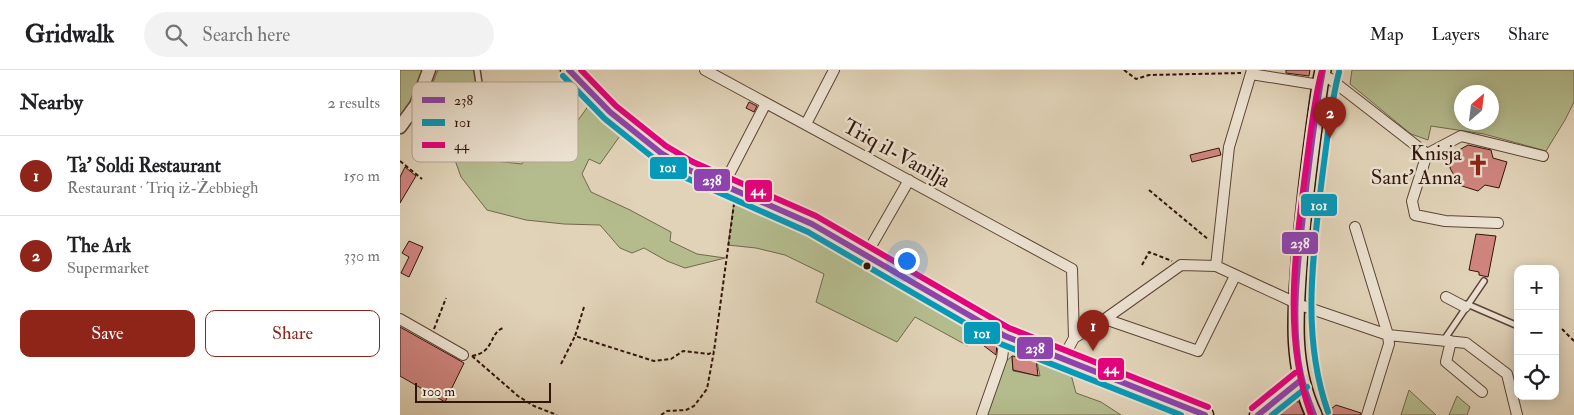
<!DOCTYPE html>
<meta charset="utf-8">
<style>
:root{--surface:#fff;--page:#f2f2f2;--text:#202124;--muted:#757577;--line:#e0e0e0;--accent:#8f2418}
body{margin:0;font-family:"IM FELL Double Pica",serif;background:var(--page);color:var(--text)}
.controls{position:absolute;right:15px;bottom:15px;display:grid;overflow:hidden;border-radius:10px;box-shadow:0 2px 12px #0003}
.controls button{width:45px;height:45px;display:grid;place-items:center;padding:0;border:0;border-bottom:1px solid var(--line);background:var(--surface);color:var(--text);font:25px sans-serif}
.compass{position:absolute;left:1054px;top:15px;width:45px;height:45px;border-radius:50%;background:var(--surface);box-shadow:0 2px 12px #0003;rotate:28deg}
.scale{position:absolute;left:15px;bottom:12px;width:136px;box-sizing:border-box;padding-left:5px;border:2px solid #31140a;border-top:0;font-size:14px;line-height:18px;white-space:nowrap;color:#31140a;-webkit-text-stroke:4px #ece2d1;paint-order:stroke}
.you{position:absolute;left:506px;top:190px;width:18px;height:18px;margin:-12px;border:4px solid #fff;border-radius:50%;background:#1a73e8;box-shadow:0 0 0 8px #1a73e833}
.badge{display:grid;place-items:center;width:32px;height:32px;border-radius:50%;background:var(--accent);color:#fff;font-size:16px;font-weight:700}
.pin{position:absolute;translate:-50% -41px;filter:drop-shadow(0 1px 2px #0008)}
.pin::after{content:'';position:absolute;top:26px;width:18px;height:15px;background:inherit;clip-path:polygon(0 0,100% 0,50% 100%)}
.list{margin:0;padding:0;list-style:none}
h2{display:flex;justify-content:space-between;align-items:center;height:65px;margin:0;padding:0 20px;font-size:21px}
h2 small{font-size:16px;font-weight:400;color:var(--muted)}
.list li{display:grid;grid-template-columns:32px 1fr auto;gap:15px;align-items:center;box-sizing:border-box;height:80px;padding:0 20px;border-top:1px solid var(--line)}
.list b{display:block;font-size:19px;white-space:nowrap}
.list p{margin:0;font-size:16px;white-space:nowrap;color:var(--muted)}
.list em{font-size:16px;font-style:normal;color:var(--muted)}
.actions{display:flex;gap:10px;padding:15px 20px}
.actions a{flex:1;padding:11px 0;border:1px solid var(--accent);border-radius:10px;text-align:center;font-size:18px;color:var(--accent)}
.actions .main{background:var(--accent);color:#fff}
.icon{flex:none;width:28px;height:28px;fill:none;stroke:currentColor;stroke-width:2;stroke-linecap:round;stroke-linejoin:round}
.map{position:relative;flex:none;width:1174px;height:345px;overflow:hidden}
header{display:flex;align-items:center;gap:30px;box-sizing:border-box;height:70px;padding:0 25px;background:var(--surface);border-bottom:1px solid var(--line)}
header strong{font-size:24px}
nav{display:flex;gap:28px;margin-inline-start:auto;font-size:18px}
.search{width:350px;height:45px;background:var(--page);display:flex;align-items:center;gap:12px;box-sizing:border-box;padding:0 18px;border-radius:28px;color:var(--muted);font-size:19px}
main{display:flex}
aside{flex:1;background:var(--surface)}
.map>svg:first-child{display:block}
.green{fill:#b4bc8e;stroke:#72684c;fill-rule:evenodd}
.building{fill:#d0857f;stroke:#31140a}
.lines{fill:none;stroke-linecap:round;stroke-linejoin:round}
.service-casing{stroke:#5d4436;stroke-width:8}
.minor-casing{stroke:#5d4436;stroke-width:12}
.tertiary-casing{stroke:#5d4436;stroke-width:15}
.secondary-casing{stroke:#31140a;stroke-width:18}
.primary-casing{stroke:#31140a;stroke-width:19}
.path{stroke:#31140a;stroke-width:2;stroke-dasharray:4 2.5;stroke-linecap:butt}
.service{stroke:#ece2d1;stroke-width:5}
.minor{stroke:#ece2d1;stroke-width:10}
.tertiary{stroke:#ece2d1;stroke-width:12}
.secondary{stroke:#ece2d1;stroke-width:15}
.primary{stroke:#e1d3b8;stroke-width:16}
.bus-1-casing{stroke:#ece2d1;stroke-width:10}
.bus-2-casing{stroke:#ece2d1;stroke-width:10}
.bus-3-casing{stroke:#ece2d1;stroke-width:10}
.bus-1{stroke:#8e44ad;stroke-width:6}
.bus-2{stroke:#059aba;stroke-width:6}
.bus-3{stroke:#e5007d;stroke-width:6}
.bus-dot{fill:#31140a;stroke:#ece2d1;stroke-width:2}
.labels{text-anchor:middle;stroke-width:5;stroke-linejoin:round;paint-order:stroke}
.street-label{font-size:21px;fill:#31140a;stroke:#ece2d1}
.poi-label{font-size:21px;fill:#31140a;stroke:#ece2d1;text-anchor:end}
.key{fill:#ece2d1;stroke:#b4a495;stroke-width:1}
.key-label{font-size:14px;fill:#31140a}
.line-badge{stroke:#ece2d1;stroke-width:2}
.badge-label{font-size:14px;text-anchor:middle;font-weight:bold;fill:#fff}
</style>
<header>
<strong>Gridwalk</strong>
<div class="search"><svg class="icon" aria-label="search" viewBox="0 0 24 24"><circle cx="10" cy="10" r="6"/><path d="M15 15l6 6"/></svg>Search here</div>
<nav><a>Map</a><a>Layers</a><a>Share</a></nav>
</header>
<main>
<aside>
<h2>Nearby<small>2 results</small></h2>
<ul class="list">
<li><span class="badge">1</span><div><b>Ta' Soldi Restaurant</b><p>Restaurant · Triq iż-Żebbiegħ</p></div><em>150 m</em></li>
<li><span class="badge">2</span><div><b>The Ark</b><p>Supermarket</p></div><em>330 m</em></li>
</ul>
<div class="actions"><a class="main">Save</a><a>Share</a></div>
</aside>
<div class="map">
<svg width="1174" height="345" viewBox="0 0 1174 345">
<rect width="100%" height="100%" fill="#e1d3b8"/>
<filter id="stains"><feTurbulence type="fractalNoise" baseFrequency=".004" numOctaves="4"/><feColorMatrix values="0 0 0 0 .2 0 0 0 0 .09 0 0 0 0 .02 0 0 0 .5 -.17"/></filter>
<radialGradient id="worn" r=".72"><stop offset=".6" stop-color="#630" stop-opacity="0"/><stop offset="1" stop-color="#630" stop-opacity=".3"/></radialGradient>
<!-- green -->
<path class="green" d="M0 0H23L13 27 0 49Z
M38 0H74L81 31 88 39 73 68 95 91 122 94 142 59 166 67 189 35 222 63 200 94 189 89 182 104 191 122 230 140 271 162 270 171 297 184 325 188 285 198 267 191 244 178 232 183 220 178 200 155 164 154 126 150 87 140 61 107 30 20Z
M952 0H1174V32L1165 50 1146 81 1084 64 1031 56 1028 70 1011 64 950 14ZM1062 22H1092V52H1062Z
M334 132 407 162 569 254 572 264 568 276 515 247 497 272 416 232 424 204 385 185 356 178 328 175Z
M612 286 613 301 640 306 636 287 670 301 676 323 701 332 721 345H586L604 293Z
M1009 320 1010 321 1036 345H1001Z
M1057 326 1070 337 1067 345H1049Z"/>
<!-- building -->
<path class="building" d="M886 0H910L909 6 886 3Z
M349 32 357 36 354 42 346 38Z
M1068 75 1091 80 1093 88 1107 92 1099 118 1085 115 1078 121 1059 115 1050 98 1054 83Z
M819 78 821 85 792 92 790 85Z
M5 97 16 106 0 133V107Z
M1076 164 1096 166 1088 207 1079 205V202L1069 200Z
M9 171 23 177 9 207 1 203 9 187 2 183Z
M0 257 64 293 45 332 0 306Z
M579 263 597 274 596 285 575 269Z
M612 286 636 289 638 306 613 300Z
M891 331 899 332 904 345H874Z
M936 335 961 343 960 345H923Z"/>
<g class="lines">
<!-- service casing -->
<g class="service-casing">
<path id="service" d="M77 0C81 24 78 28 99 44
M1067 234 1118 256
M1044 270 1084 211"/>
</g>
<!-- minor casing -->
<g class="minor-casing">
<path id="minor" d="M305 0 672 199 674 268 662 290
M851 4 920 15
M922 6 929 8 1027 84 1061 66 1143 86
M406 54 434 0
M1027 84 1012 131 1015 145 1045 151 1098 153
M323 116 366 33
M955 157 988 265 989 274 967 345
M466 185 509 110
M816 196 829 77 852 0
M1046 227 1065 237
M903 236 988 265 1066 273 1107 304 1117 345
M0 249 63 285
M705 249 798 281 835 206
M674 268 705 249 781 195 816 196 896 233
M1051 271 1046 292 1082 322
M582 345 602 288 605 266"/>
</g>
<!-- tertiary casing -->
<g class="tertiary-casing">
<path id="tertiary" d="M0 57 16 35 29 0"/>
</g>
<!-- secondary casing -->
<g class="secondary-casing">
<path id="secondary" d="M914 345C889 293 896 237 900 181 905 125 912 70 920 15L923 0"/>
</g>
<!-- primary casing -->
<g class="primary-casing">
<path id="primary" d="M169 0 210 42 261 83 289 100 323 116 412 154 605 266 805 345
M858 345 901 310"/>
</g>
<!-- path -->
<path class="path" d="M724 0 736 9 749 5 841 3
M0 91 22 109
M749 120 809 170
M742 195 749 182 772 191
M184 237 175 266 254 291 271 289 283 281 309 284 314 281
M34 259 46 228
M1162 259 1174 271
M72 286 118 326 134 336 157 345
M72 286C95 282 89 263 103 258
M161 294 175 266
M261 345 267 341 286 340 294 336 307 319 314 281 334 134"/>
<!-- service -->
<use href="#service" class="service"/>
<!-- minor -->
<use href="#minor" class="minor"/>
<!-- tertiary -->
<use href="#tertiary" class="tertiary"/>
<!-- secondary -->
<use href="#secondary" class="secondary"/>
<!-- primary -->
<use href="#primary" class="primary"/>
<!-- bus-1 casing -->
<g class="bus-1-casing">
<path id="bus-1" d="M169 0 210 42 261 83 289 100 412 154 605 266 805 345
M858 345 901 310
M914 345C909 332 904 319 901 305 889 250 899 184 905 128 910 85 915 42 923 0"/>
</g>
<!-- bus-2 casing -->
<g class="bus-2-casing">
<path id="bus-2" d="M163 6 205 49 256 90 284 107 408 162 601 274 781 345
M928 342C901 266 913 186 922 108 927 72 930 37 939 2
M872 345 907 317"/>
</g>
<!-- bus-3 casing -->
<g class="bus-3-casing">
<path id="bus-3" d="M181 0 216 36 266 76 293 92 416 146 609 258 808 337
M852 338 895 303
M911 345C883 268 895 184 905 105 910 69 913 34 922 0"/>
</g>
<!-- bus-1 -->
<use href="#bus-1" class="bus-1"/>
<!-- bus-2 -->
<use href="#bus-2" class="bus-2"/>
<!-- bus-3 -->
<use href="#bus-3" class="bus-3"/>
</g>
<!-- icons -->
<defs>
<g id="church-bare" transform="scale(1.725)"><path d="M-1.2-6h2.4v3.5h3.3v2.4h-3.3V6h-2.4V-.1h-3.3v-2.4h3.3Z" fill="#8f2418" stroke="#ece2d1" stroke-width="2.5" paint-order="stroke"/></g>
</defs>
<g fill-rule="evenodd">
<use href="#church-bare" x="1078" y="95"/>
</g>
<!-- markers -->
<circle class="bus-dot" cx="467" cy="196" r="4.5"/>
<g class="labels">
<!-- street labels -->
<g class="street-label">
<text transform="translate(497 83) rotate(29)" y="7">Triq il-Vanilja</text>
</g>
<!-- poi labels -->
<g class="poi-label">
<text x="1062" y="90">Knisja<tspan x="1062" dy="24">Sant' Anna</tspan></text>
</g>
</g>
<!-- legend -->
<rect x="12" y="12" width="166" height="80" rx="8" class="key"/>
<rect x="22" y="27" width="23" height="6" fill="#8e44ad"/>
<rect x="22" y="49" width="23" height="7" fill="#059aba"/>
<rect x="22" y="72" width="23" height="6" fill="#e5007d"/>
<g class="key-label">
<text x="54" y="35">238</text>
<text x="54" y="57">101</text>
<text x="54" y="80">44</text>
</g>
<g class="line-badge">
<rect x="249" y="86" width="39" height="24" rx="5" fill="#059aba"/>
<rect x="293" y="98" width="38" height="24" rx="5" fill="#8e44ad"/>
<rect x="344" y="109" width="29" height="24" rx="5" fill="#e5007d"/>
<rect x="900" y="123" width="38" height="24" rx="5" fill="#059aba"/>
<rect x="881" y="161" width="38" height="24" rx="5" fill="#8e44ad"/>
<rect x="563" y="251" width="38" height="24" rx="5" fill="#059aba"/>
<rect x="616" y="266" width="38" height="24" rx="5" fill="#8e44ad"/>
<rect x="697" y="287" width="28" height="24" rx="5" fill="#e5007d"/>
</g>
<g class="badge-label">
<text x="268" y="102">101</text>
<text x="312" y="115">238</text>
<text x="358" y="125">44</text>
<text x="919" y="140">101</text>
<text x="900" y="178">238</text>
<text x="582" y="268">101</text>
<text x="635" y="283">238</text>
<text x="711" y="303">44</text>
</g>
<rect width="100%" height="100%" filter="url(#stains)"/>
<rect width="100%" height="100%" fill="url(#worn)"/>
</svg>
<div class="controls">
<button>+</button>
<button>−</button>
<button><svg class="icon" aria-label="locate" viewBox="0 0 24 24"><circle cx="12" cy="12" r="6"/><path d="M12 2v4M12 18v4M2 12h4M18 12h4"/></svg></button>
</div>
<svg class="compass" viewBox="-18 -18 36 36"><path d="M0-13l5 13h-10z" fill="#e53935"/><path d="M0 13l5-13h-10z" fill="#757577"/></svg>
<div class="scale">100 m</div>
<div class="you"></div>
<div class="pin badge" style="left:693px;top:281px">1</div>
<div class="pin badge" style="left:930px;top:68px">2</div>
</div>
</main>
